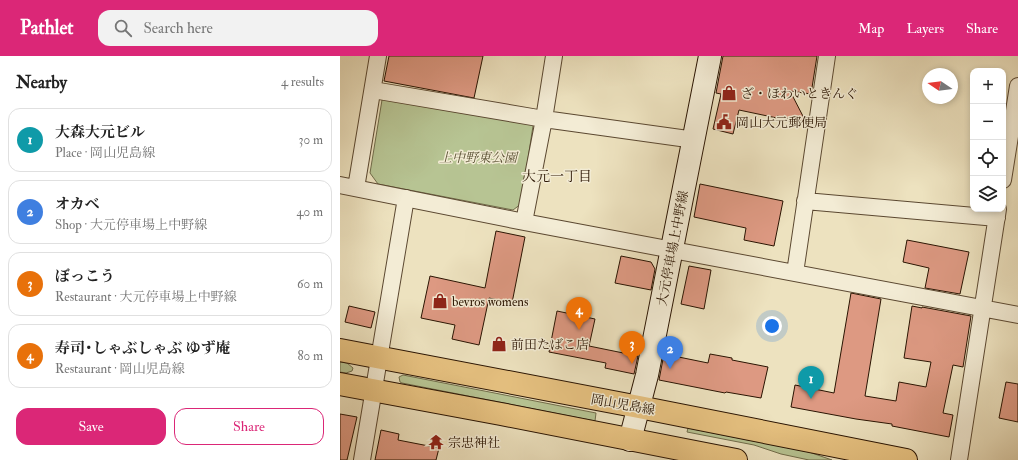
<!DOCTYPE html>
<meta charset="utf-8">
<style>
:root{--surface:#fff;--page:#f2f2f2;--text:#222;--muted:#767676;--line:#e0e0e0;--accent:#db2777}
body{margin:0;font-family:"IM FELL Double Pica","Noto Serif JP",serif;background:var(--page);color:var(--text)}
.controls{position:absolute;right:12px;top:12px;display:grid;overflow:hidden;border-radius:8px;box-shadow:0 2px 6px #0003}
.controls button{width:36px;height:36px;display:grid;place-items:center;padding:0;border:0;border-bottom:1px solid var(--line);background:var(--surface);color:var(--text);font:20px sans-serif}
.compass{position:absolute;left:582px;top:12px;width:36px;height:36px;border-radius:50%;background:var(--surface);box-shadow:0 2px 6px #0003;rotate:283deg}
.you{position:absolute;left:432px;top:270px;width:14px;height:14px;margin:-10px;border:3px solid #fff;border-radius:50%;background:#1a73e8;box-shadow:0 0 0 6px #1a73e833}
.badge{display:grid;place-items:center;width:26px;height:26px;border-radius:50%;background:var(--accent);color:#fff;font-size:13px;font-weight:700}
.pin{position:absolute;translate:-50% -33px;filter:drop-shadow(0 1px 2px #0008)}
.pin::after{content:'';position:absolute;top:21px;width:14px;height:12px;background:inherit;clip-path:polygon(0 0,100% 0,50% 100%)}
.list{margin:0;padding:0;list-style:none}
h2{display:flex;justify-content:space-between;align-items:center;height:52px;margin:0;padding:0 16px;font-size:17px}
h2 small{font-size:13px;font-weight:400;color:var(--muted)}
.list li{display:grid;grid-template-columns:26px 1fr auto;gap:12px;align-items:center;box-sizing:border-box;height:64px;margin:0 8px 8px;padding:0 8px;border:1px solid var(--line);border-radius:12px}
.list b{display:block;font-size:15px;white-space:nowrap}
.list p{margin:0;font-size:13px;white-space:nowrap;color:var(--muted)}
.list em{font-size:13px;font-style:normal;color:var(--muted)}
.actions{display:flex;gap:8px;padding:12px 16px}
.actions a{flex:1;padding:9px 0;border:1px solid var(--accent);border-radius:12px;text-align:center;font-size:14px;color:var(--accent)}
.actions .main{background:var(--accent);color:#fff}
.icon{flex:none;width:22px;height:22px;fill:none;stroke:currentColor;stroke-width:2;stroke-linecap:round;stroke-linejoin:round}
.map{position:relative;flex:none;width:678px;height:404px;overflow:hidden}
header{display:flex;align-items:center;gap:24px;box-sizing:border-box;height:56px;padding:0 20px;background:var(--accent);color:#fff}
header strong{font-size:19px}
nav{display:flex;gap:22px;margin-inline-start:auto;font-size:14px}
.search{width:280px;height:36px;background:var(--page);display:flex;align-items:center;gap:10px;box-sizing:border-box;padding:0 14px;border-radius:12px;color:var(--muted);font-size:15px}
main{display:flex}
aside{flex:1;background:var(--surface)}
.map>svg:first-child{display:block}
.green{fill:#b7c493;stroke:#706c4a}
.building{fill:#dd9982;stroke:#2a1402}
.lines{fill:none;stroke-linecap:round;stroke-linejoin:round}
.street-casing{stroke:#5b4831;stroke-width:18}
.secondary-casing{stroke:#2a1402;stroke-width:24}
.primary-casing{stroke:#2a1402;stroke-width:24}
.street{stroke:#f3ecd5;stroke-width:16}
.secondary{stroke:#f3ecd5;stroke-width:22}
.primary{stroke:#e6c180;stroke-width:22}
.labels{text-anchor:middle;stroke-width:3;stroke-linejoin:round;paint-order:stroke}
.poi-label{font-size:13px;fill:#2a1402;stroke:#f3ecd5;text-anchor:start}
.park-label{font-size:13px;font-style:italic;fill:#5b5235;stroke:#f3ecd5}
.street-label{font-size:13px;fill:#2a1402;stroke:#f3ecd5}
.neighbourhood-label{font-size:14px;fill:#2a1402;stroke:#f3ecd5}
</style>
<header>
<strong>Pathlet</strong>
<div class="search"><svg class="icon" aria-label="search" viewBox="0 0 24 24"><circle cx="10" cy="10" r="6"/><path d="M15 15l6 6"/></svg>Search here</div>
<nav><a>Map</a><a>Layers</a><a>Share</a></nav>
</header>
<main>
<aside>
<h2>Nearby<small>4 results</small></h2>
<ul class="list">
<li><span class="badge" style="background:#0f9aa8">1</span><div><b>大森大元ビル</b><p>Place · 岡山児島線</p></div><em>30 m</em></li>
<li><span class="badge" style="background:#3f7fe0">2</span><div><b>オカベ</b><p>Shop · 大元停車場上中野線</p></div><em>40 m</em></li>
<li><span class="badge" style="background:#e8710a">3</span><div><b>ぼっこう</b><p>Restaurant · 大元停車場上中野線</p></div><em>60 m</em></li>
<li><span class="badge" style="background:#e8710a">4</span><div><b>寿司･しゃぶしゃぶ ゆず庵</b><p>Restaurant · 岡山児島線</p></div><em>80 m</em></li>
</ul>
<div class="actions"><a class="main">Save</a><a>Share</a></div>
</aside>
<div class="map">
<svg width="678" height="404" viewBox="0 0 678 404">
<rect width="100%" height="100%" fill="#ede2bf"/>
<filter id="stains"><feTurbulence type="fractalNoise" baseFrequency=".005" numOctaves="4"/><feColorMatrix values="0 0 0 0 .2 0 0 0 0 .09 0 0 0 0 .02 0 0 0 .5 -.17"/></filter>
<radialGradient id="worn" r=".72"><stop offset=".6" stop-color="#630" stop-opacity="0"/><stop offset="1" stop-color="#630" stop-opacity=".3"/></radialGradient>
<!-- green -->
<path class="green" d="M45 39 190 64 193 70 181 148 173 154 38 128 30 117 42 44Z
M0 306 7 307 13 312 12 315 6 317 0 316Z
M63 319 256 357 255 365 62 327 60 326 59 321Z
M348 372 469 396 492 404H469L441 398 414 389 347 376Z"/>
<!-- building -->
<path class="building" d="M49 0H143L134 42 44 25Z
M383 0H477L471 38 450 35 466 66 437 60V62L399 54 393 78 373 73 381 38 376 37Z
M360 128 443 145 434 190 404 184 406 172 354 161Z
M156 175 185 181 172 247 149 242 139 289 112 283 115 269 81 262 90 220 145 232Z
M567 184 629 196 620 238 585 232 589 212 563 206Z
M281 200 311 206 315 213 311 234 275 227Z
M349 210 371 214 364 253 341 248Z
M511 237 541 243 525 340 556 345 559 326 586 331 591 306 564 302 572 250 582 252V251L631 260 623 311 613 309 603 357 613 359 609 381 552 370V368L516 363 451 351 455 329 494 337Z
M9 250 35 256 31 272 5 266Z
M217 255 255 263 249 290 298 300 294 318 265 312 266 307 209 296Z
M324 298 368 307 370 298 392 302V304L428 311 421 342 386 336 385 337 319 324Z
M666 326 678 328V366L659 362Z
M0 358 17 361 7 404H0Z
M41 374 59 378 58 384 99 392 96 404H35Z"/>
<g class="lines">
<!-- street casing -->
<g class="street-casing">
<path id="street" d="M33 34 204 63 355 84
M663 124 678 30
M0 129 184 166 678 259
M16 132 38 0
M465 145 657 162
M184 166 204 63 214 0
M455 217 487 0
M22 404 66 142
M619 404 658 153"/>
</g>
<!-- secondary casing -->
<g class="secondary-casing">
<path id="secondary" d="M290 384 307 319 370 0"/>
</g>
<!-- primary casing -->
<g class="primary-casing">
<path id="primary" d="M0 294 299 351 566 404
M0 328 161 358 396 404"/>
</g>
<!-- street -->
<use href="#street" class="street"/>
<!-- secondary -->
<use href="#secondary" class="secondary"/>
<!-- primary -->
<use href="#primary" class="primary"/>
</g>
<!-- icons -->
<defs>
<g id="shop-bare" transform="scale(1.2)"><path d="M-5-2.5h2.3a2.7 3.5 0 0 1 5.4 0H5L5.5 6h-11ZM-1.5-2.5h3a1.5 2.3 0 0 0-3 0Z" fill="#8f2418" stroke="#f3ecd5" stroke-width="2.5" paint-order="stroke"/></g>
<g id="civic-bare" transform="scale(1.2)"><path d="M-.6-6.5H3V-4.5H.6V-3L4-1V1h2V6H-6V1h2V-1L-.6-3ZM-1.2 2.5V6h2.4V2.5Z" fill="#8f2418" stroke="#f3ecd5" stroke-width="2.5" paint-order="stroke"/></g>
<g id="temple-bare" transform="scale(1.2)"><path d="M0-6L5-2H3V0L6.5 2.5H4V6H1.5V3h-3V6H-4V2.5H-6.5L-3 0V-2H-5Z" fill="#8f2418" stroke="#f3ecd5" stroke-width="2.5" paint-order="stroke"/></g>
</defs>
<g fill-rule="evenodd">
<use href="#shop-bare" x="389" y="37"/>
<use href="#civic-bare" x="384" y="66"/>
<use href="#shop-bare" x="100" y="245"/>
<use href="#shop-bare" x="159" y="288"/>
<use href="#temple-bare" x="96" y="386"/>
</g>
<g class="labels">
<!-- poi labels -->
<g class="poi-label">
<text x="401" y="42">ざ・ほわいときんぐ</text>
<text x="396" y="71">岡山大元郵便局</text>
<text x="112" y="250">bevros womens</text>
<text x="171" y="293">前田たばこ店</text>
<text x="108" y="391">宗忠神社</text>
</g>
<!-- park labels -->
<g class="park-label">
<text x="138" y="106">上中野東公園</text>
</g>
<!-- street labels -->
<g class="street-label">
<text transform="translate(332 192) rotate(-79)" y="5">大元停車場上中野線</text>
<text transform="translate(283 348) rotate(10)" y="5">岡山児島線</text>
</g>
<!-- neighbourhood labels -->
<g class="neighbourhood-label">
<text x="217" y="125">大元一丁目</text>
</g>
</g>
<rect width="100%" height="100%" filter="url(#stains)"/>
<rect width="100%" height="100%" fill="url(#worn)"/>
</svg>
<div class="controls">
<button>+</button>
<button>−</button>
<button><svg class="icon" aria-label="locate" viewBox="0 0 24 24"><circle cx="12" cy="12" r="6"/><path d="M12 2v4M12 18v4M2 12h4M18 12h4"/></svg></button>
<button><svg class="icon" aria-label="layers" viewBox="0 0 24 24"><path d="M12 4l9 5-9 5-9-5zM3 14l9 5 9-5"/></svg></button>
</div>
<svg class="compass" viewBox="-18 -18 36 36"><path d="M0-13l5 13h-10z" fill="#e53935"/><path d="M0 13l5-13h-10z" fill="#767676"/></svg>
<div class="you"></div>
<div class="pin badge" style="left:471px;top:343px;background:#0f9aa8">1</div>
<div class="pin badge" style="left:330px;top:313px;background:#3f7fe0">2</div>
<div class="pin badge" style="left:292px;top:308px;background:#e8710a">3</div>
<div class="pin badge" style="left:239px;top:274px;background:#e8710a">4</div>
</div>
</main>
